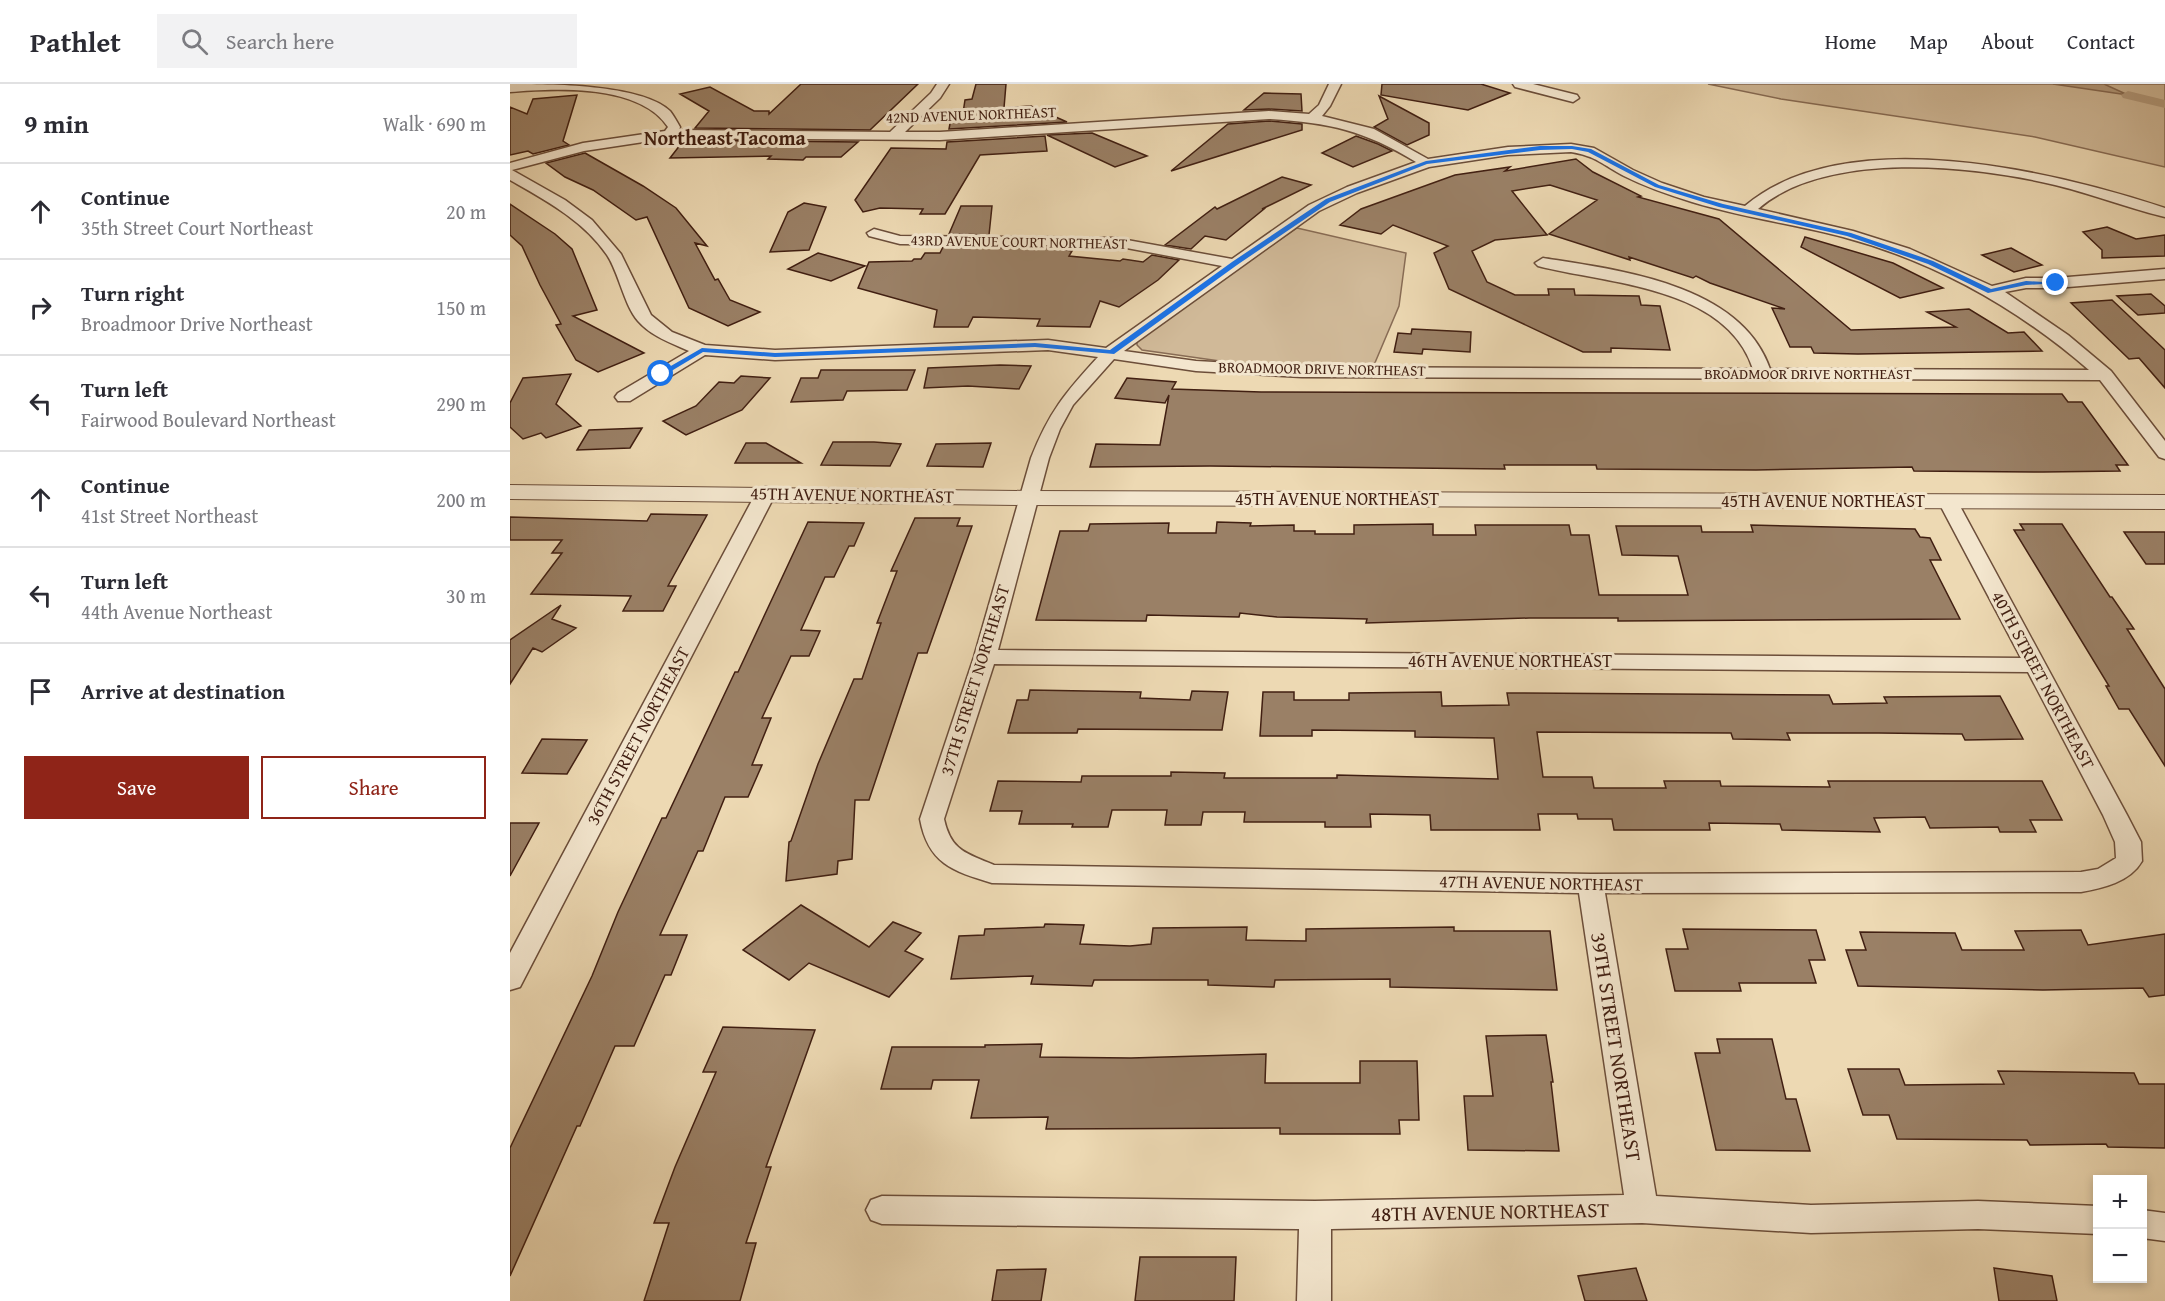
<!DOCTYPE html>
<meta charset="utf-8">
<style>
:root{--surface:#fff;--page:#f2f2f3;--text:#2b2b33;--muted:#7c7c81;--line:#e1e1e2;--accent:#8f2418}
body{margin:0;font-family:"Gentium Book Plus",serif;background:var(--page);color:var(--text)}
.controls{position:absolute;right:18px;bottom:18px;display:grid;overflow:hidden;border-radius:0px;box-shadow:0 3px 9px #0003}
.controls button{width:54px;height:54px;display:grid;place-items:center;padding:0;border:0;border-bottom:2px solid var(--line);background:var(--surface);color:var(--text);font:30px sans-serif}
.stop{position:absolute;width:18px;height:18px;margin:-14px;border:4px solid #1a73e8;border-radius:50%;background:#fff}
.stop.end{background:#1a73e8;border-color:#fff;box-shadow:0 2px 6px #0008}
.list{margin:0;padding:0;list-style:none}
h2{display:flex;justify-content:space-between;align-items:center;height:78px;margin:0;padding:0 24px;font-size:26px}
h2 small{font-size:20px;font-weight:400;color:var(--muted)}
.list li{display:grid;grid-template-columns:39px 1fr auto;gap:18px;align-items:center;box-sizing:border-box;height:96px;padding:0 24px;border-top:2px solid var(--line)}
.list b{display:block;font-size:22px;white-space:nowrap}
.list p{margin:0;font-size:20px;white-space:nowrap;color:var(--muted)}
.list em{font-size:20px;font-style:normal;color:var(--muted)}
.actions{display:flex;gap:12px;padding:18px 24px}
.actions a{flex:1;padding:14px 0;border:2px solid var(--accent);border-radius:0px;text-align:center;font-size:21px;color:var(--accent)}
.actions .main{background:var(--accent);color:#fff}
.icon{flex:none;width:33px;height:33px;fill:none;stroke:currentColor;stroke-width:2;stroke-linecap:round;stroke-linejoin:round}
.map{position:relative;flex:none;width:1655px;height:1217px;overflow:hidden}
header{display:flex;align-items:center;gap:36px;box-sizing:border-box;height:84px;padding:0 30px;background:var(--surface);border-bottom:2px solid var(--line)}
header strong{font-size:28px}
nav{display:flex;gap:33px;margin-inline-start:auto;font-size:21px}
.search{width:420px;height:54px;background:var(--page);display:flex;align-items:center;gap:15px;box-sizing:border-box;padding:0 21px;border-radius:0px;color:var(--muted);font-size:22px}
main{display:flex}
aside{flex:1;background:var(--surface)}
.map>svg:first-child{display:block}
.green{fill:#d0b998;stroke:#886c55;stroke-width:1.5}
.water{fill:#b39a7c;stroke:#856952;stroke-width:1.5}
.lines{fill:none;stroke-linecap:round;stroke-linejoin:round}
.canal{fill:#b39a7c;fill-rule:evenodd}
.building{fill:#9a8066;stroke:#411f12;stroke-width:1.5}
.minor-casing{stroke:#6c4e3a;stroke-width:3}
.tertiary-casing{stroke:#6c4e3a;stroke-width:2}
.minor{fill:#f3e6ce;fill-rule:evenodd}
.tertiary{fill:#f3e6ce;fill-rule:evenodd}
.route{fill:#1a73e8}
.labels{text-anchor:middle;stroke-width:6;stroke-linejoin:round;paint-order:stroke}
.far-street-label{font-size:15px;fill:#411f12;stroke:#f3e6ce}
.street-label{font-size:18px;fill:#411f12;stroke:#f3e6ce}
.far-district-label{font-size:20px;font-weight:bold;fill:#411f12;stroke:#f3e6ce}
.near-street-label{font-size:21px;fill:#411f12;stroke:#f3e6ce}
</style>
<header>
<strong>Pathlet</strong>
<div class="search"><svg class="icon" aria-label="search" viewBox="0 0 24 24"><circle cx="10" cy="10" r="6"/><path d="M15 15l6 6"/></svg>Search here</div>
<nav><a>Home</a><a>Map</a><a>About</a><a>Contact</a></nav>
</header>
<main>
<aside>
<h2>9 min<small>Walk · 690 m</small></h2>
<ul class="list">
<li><svg class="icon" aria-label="ahead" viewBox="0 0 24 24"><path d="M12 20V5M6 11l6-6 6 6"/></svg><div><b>Continue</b><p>35th Street Court Northeast</p></div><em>20 m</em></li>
<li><svg class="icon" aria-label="right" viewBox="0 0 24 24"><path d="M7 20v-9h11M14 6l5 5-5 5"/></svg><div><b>Turn right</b><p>Broadmoor Drive Northeast</p></div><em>150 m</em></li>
<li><svg class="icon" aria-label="left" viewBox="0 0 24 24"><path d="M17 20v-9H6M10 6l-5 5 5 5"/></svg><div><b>Turn left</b><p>Fairwood Boulevard Northeast</p></div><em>290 m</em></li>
<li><svg class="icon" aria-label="ahead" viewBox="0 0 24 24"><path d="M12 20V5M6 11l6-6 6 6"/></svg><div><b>Continue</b><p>41st Street Northeast</p></div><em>200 m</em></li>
<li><svg class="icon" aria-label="left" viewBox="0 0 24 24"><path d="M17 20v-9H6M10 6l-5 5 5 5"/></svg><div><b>Turn left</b><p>44th Avenue Northeast</p></div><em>30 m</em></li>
<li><svg class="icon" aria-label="arrive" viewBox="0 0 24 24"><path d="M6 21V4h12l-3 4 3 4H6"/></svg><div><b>Arrive at destination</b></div></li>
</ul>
<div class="actions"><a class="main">Save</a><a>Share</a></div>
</aside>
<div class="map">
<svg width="1655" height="1217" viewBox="0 0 1655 1217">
<rect width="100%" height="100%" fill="#edd9b3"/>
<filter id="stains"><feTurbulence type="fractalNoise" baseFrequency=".00333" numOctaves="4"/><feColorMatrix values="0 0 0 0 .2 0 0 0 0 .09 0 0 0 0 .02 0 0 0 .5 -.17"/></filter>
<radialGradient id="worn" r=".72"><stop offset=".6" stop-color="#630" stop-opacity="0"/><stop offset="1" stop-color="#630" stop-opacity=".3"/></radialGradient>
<!-- green -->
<path class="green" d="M1198 0H1655V83L1525 53 1271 15Z
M787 144 896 169 889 222 864 281 724 279 632 266 627 261V255Z"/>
<!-- water -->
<path class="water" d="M1543 0H1594L1618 11Z"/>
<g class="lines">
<!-- canal -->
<path class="canal" d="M1618 7 1655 16V24L1613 14 1611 11Z"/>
</g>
<!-- building -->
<path class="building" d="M291 0H408L360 46 185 44 199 27 170 10 200 3 244 27H259V30Z
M466 0H496L494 24 521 22 557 38 439 45 442 29H453L455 16 462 15Z
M872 0H971L1000 9 958 26 871 11Z
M754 9 791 10 792 27 759 25 734 26Z
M67 11 53 57 59 61 23 70 18 67 0 71V23L17 30 23 15Z
M869 12 919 39V51L897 61 864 43 878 35Z
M759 37 792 40V46L661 87 718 40Z
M582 49 637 72 605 83 537 51Z
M535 52 537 67 470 71 435 130H410L413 125 370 124 353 128 345 116 381 64 436 65 437 58Z
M846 52 868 60 882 67 843 83 812 69Z
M174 56 348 58 331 73H296L293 76 258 75 261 72 160 74Z
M75 69 133 102 166 124 197 162 185 159 205 196 208 195 220 216 250 228 218 242 179 224 137 133 126 136 83 106 55 93 36 79Z
M1066 75 1083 88 1131 112 1128 113 1209 135 1341 246 1446 243 1417 228 1459 225 1498 249 1514 248 1532 267 1348 270 1304 269 1301 263H1280L1262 224 1275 225 1200 199 1186 192 1183 194 1119 173 1120 176 1039 150 1087 116 1040 101 1002 107 1037 151 985 156 962 167 977 198 1005 211H1039L1038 205H1064L1065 211 1129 212 1131 221 1150 222 1160 266 1101 264V268H1073L939 205 924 169 938 162 883 141 871 150 830 141 851 125 945 91 1000 83 995 87Z
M772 93 801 101 752 125H754L716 156 695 152 681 165 655 161 705 123 707 125Z
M294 119 316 123 299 166 260 168 278 128Z
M0 120 45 150 62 165 87 226 63 232 134 269 88 288 66 276 46 241 51 240 30 201 12 162 0 151Z
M451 122H482L479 151 439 150Z
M1597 143 1626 155 1655 151V172L1592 174V166L1573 148Z
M1295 153 1383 179 1433 204 1390 214 1291 163Z
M433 163 545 164 562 167 559 172 610 177 613 175 633 178 642 171 669 176 648 196 609 223 590 217 580 243 527 242 530 235 463 233 458 243H424L427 226 348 204 359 178 402 177 404 175H411L415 169H430Z
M1501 164 1532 181 1504 188 1472 171Z
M308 169 355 182 321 197 278 185Z
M1641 210 1655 222V229L1628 231 1607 212Z
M1602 216 1655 266V304L1629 274 1619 275 1561 219Z
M902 245 961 248 960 268 913 265 912 270 884 268 888 249 901 250Z
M490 281 521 282 509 305 458 302 414 304 418 284Z
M311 286H405L397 306 337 307 333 316 281 318 291 294H308Z
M61 290 46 320 71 342 36 354 31 349 13 355 0 343V319L13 294Z
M231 292 260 294 232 326 176 351 153 337 186 322 209 298 224 299Z
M617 294 666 298 662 305 751 308 1552 310 1558 318H1572L1618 381H1606L1610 387 1533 388 1404 387 1402 383 1246 386 1087 385 1086 381H994L995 385 700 382 580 383 586 360 650 361 659 311 655 319 605 314Z
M132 344 120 364 67 366 79 346Z
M323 358H364L391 360 380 382 311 381Z
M236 359H256L291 379H225Z
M481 359 473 383 417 382 426 360Z
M141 430 197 431 158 502H166L153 527H113L121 512 21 510 52 469H42L52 456H0V433L137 437Z
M405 434H450L447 442H462L417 569H408L359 716H345L342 775 328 777 327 790 276 797 279 758 281 757 308 680 344 595H352L371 539H367L387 487H381Z
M298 438 354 439 344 462H339L324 493H315L291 546 310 547 299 572H281L252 634H261L242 681H252L238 713H215L193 767H188L150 851H177L161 891H155L124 962H105L70 1042H67L0 1192V1064L82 892 108 828 152 734H156L225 588H228Z
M707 438 741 439 740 442 784 441V447H805V450H844V441L923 440V451H966L965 441H1059L1061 451H1079L1089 511H1178L1168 472 1112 471 1106 442H1191L1192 448H1243L1241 441 1405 445 1410 453 1420 454 1431 476H1420L1450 535 1108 537V534H1019L856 539 857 535 767 533 730 529 729 533 637 531 636 537 526 536 550 447H578L580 440 659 439 658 449H706Z
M1510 440H1552L1600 513H1602L1624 545H1617L1655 605V682L1619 625H1609L1596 602H1599L1504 446H1514Z
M1614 448H1655V480H1636Z
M51 521 42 535 66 544 32 568 23 564 0 600V556Z
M520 606 631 608 630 614 680 616 682 607 718 608 712 646 568 645 567 649H498L507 616H518Z
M753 608H784V616H839V609L931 608 932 622 999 621 997 609 1319 611 1323 620 1377 619 1374 613 1490 612 1513 655 1455 656 1452 650 1369 649H1277L1280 656 1223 655 1221 649 1027 648 1033 693H1082L1084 704H1156L1154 697H1210L1211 702 1320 703 1318 697H1532L1552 736H1520L1526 748H1490L1488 743 1420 744 1415 733 1364 734 1370 748 1272 746 1270 740 1199 739 1200 746H1104L1102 735H1068L1067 730H1028L1030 746H921L920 731 860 730 861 743H815V738H734L735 728H693L691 741H655L657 726H602L598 743H562L563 740H509L512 727H480L488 697 571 698 572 692H661V688L715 689 714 694H827V691L988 695 984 654 905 653V647L802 646V652H750Z
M32 655 77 656 57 690 12 689Z
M0 739H29L0 792Z
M291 821 359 863 383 838 411 849 395 867 413 875 379 913 299 879 279 896 233 866Z
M535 840 574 841 570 860 620 862 641 860 643 844 737 843 736 856 796 857V845L944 843V847H1040L1047 906 880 903V895L765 896 764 903 698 901V896H584L582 902 521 900 523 892 441 895 449 852 474 851 475 845 534 843Z
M1173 845 1306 846 1315 876H1299L1306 899H1229L1231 907H1165L1156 865H1178Z
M1571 846 1578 861 1655 850V911L1639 913 1633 904 1533 906 1348 902 1336 866H1356L1350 848 1445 849 1452 866H1514L1505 847Z
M213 943 305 946 256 1083H261L236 1159H246L230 1217H134L159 1139H144L165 1083 206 988H193Z
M1036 951 1043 998H1041L1049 1067 958 1066 954 1012H983L976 952Z
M1207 955H1262L1276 1015H1286L1300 1067 1206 1066 1185 969H1210Z
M532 960 530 973 621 974 756 970 755 999H850V977H907L909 1036H889L890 1050H770V1044L536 1045 538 1033 461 1034 469 996H423L421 1005H371L382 963H475V961Z
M1338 985H1389L1395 1001 1494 1000 1488 987 1624 989 1629 1000H1655V1064L1598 1063 1596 1060 1520 1061 1517 1056 1387 1055 1379 1031H1353Z
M630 1173H726L724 1217H625Z
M1126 1184 1137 1217H1075L1068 1192Z
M1484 1184 1542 1192 1547 1217H1489Z
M536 1185 531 1217H482L487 1186Z"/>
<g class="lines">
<!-- minor casing -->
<g class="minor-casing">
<path id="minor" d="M0 0C39 0 132 0 160 27 164 32 167 38 170 43L169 46 380 48 421 9 427 0H439L430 14 395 48H430L759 27 799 30 809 21 819 0H831L820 22 812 32 864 45 918 75 998 63 1061 60 1084 64 1123 86 1152 99 1194 113 1235 122C1335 37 1543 87 1655 124V133C1618 124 1582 110 1545 101 1463 81 1316 66 1248 125L1343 147 1400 165 1482 202 1516 194H1546L1655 185V195L1546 204H1516L1495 208 1558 251 1601 287 1655 357V375L1649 373 1590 296 792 293 686 287 604 275 563 321 550 345 539 374 488 566 1511 574 1428 417 1431 413H1445L1617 731 1631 758 1632 777C1620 798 1593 804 1571 808L1095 809 1146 1112 1301 1121 1468 1117 1588 1122V1150L1468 1145 1301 1149 1132 1139 821 1145V1217H787L789 1145 372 1140 361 1136 356 1126 361 1116 372 1112 805 1117 1114 1111 1069 809 482 799C442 787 418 779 410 735L464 573 521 374C539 328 555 309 588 273L538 266 265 276 195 271 120 317H108L105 313 108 309 179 267C161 259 141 252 128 237 114 221 109 189 97 171 73 136 35 116 0 96V79L73 59 155 47 158 43C130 0 46 4 0 8ZM759 35C820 39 853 46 906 78L837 103 799 121 722 175 606 154 390 152 364 145 357 149 359 152 390 160 606 162 712 182 596 264 538 256 265 266 195 261 162 248 141 231 111 170 82 136 55 116 2 86 74 67 160 54 430 56ZM1061 68C1086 72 1093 81 1114 92 1136 103 1159 111 1182 118 1231 133 1283 140 1333 153 1426 178 1506 223 1579 286L1260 285C1231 200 1109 186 1033 174L1025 179 1028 182C1098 200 1216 202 1243 285L792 283 686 277 614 267 809 127 847 109 919 83 998 71ZM484 580 1518 588 1593 731 1605 758 1606 774 1588 785 1571 788 1081 790 484 781C456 769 441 767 434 735Z
M1003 0H1023L1067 11 1069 14 1063 18 1005 3Z
M256 403 263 405 266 409 10 903 0 906V869L246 409 249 405Z
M1632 1126 1655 1129V1157L1632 1154Z"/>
</g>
<!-- tertiary casing -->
<g class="tertiary-casing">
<path id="tertiary" d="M0 401 518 407 1655 411V425L518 421 0 415Z"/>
</g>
<!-- minor -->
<use href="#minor" class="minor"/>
<!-- tertiary -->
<use href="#tertiary" class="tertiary"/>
</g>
<!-- route -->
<path class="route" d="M1030 62H1062L1081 65 1149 101 1213 120 1341 149 1423 177 1481 205 1516 197 1549 199 1516 201 1478 209 1418 180 1337 152 1209 123 1145 103 1078 68 1062 65 1030 66 917 80 820 118 727 181 604 270 525 263 265 273 193 268 153 292 147 290 192 264 265 269 525 259 600 266 722 178 816 115 916 77Z"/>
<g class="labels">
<!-- far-street labels -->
<g class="far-street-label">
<text transform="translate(461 31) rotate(-2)" y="5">42ND AVENUE NORTHEAST</text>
<text transform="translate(509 158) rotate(1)" y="5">43RD AVENUE COURT NORTHEAST</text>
<text transform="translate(812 285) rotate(1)" y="5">BROADMOOR DRIVE NORTHEAST</text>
<text x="1298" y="295">BROADMOOR DRIVE NORTHEAST</text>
</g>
<!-- street labels -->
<g class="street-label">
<text transform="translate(342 411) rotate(1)" y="6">45TH AVENUE NORTHEAST</text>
<text x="827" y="421">45TH AVENUE NORTHEAST</text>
<text x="1313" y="423">45TH AVENUE NORTHEAST</text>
<text x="1000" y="583">46TH AVENUE NORTHEAST</text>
<text transform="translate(465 596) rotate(-73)" y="6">37TH STREET NORTHEAST</text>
<text transform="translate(1533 596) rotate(62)" y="6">40TH STREET NORTHEAST</text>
<text transform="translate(128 652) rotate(-62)" y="6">36TH STREET NORTHEAST</text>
<text transform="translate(1031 799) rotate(1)" y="6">47TH AVENUE NORTHEAST</text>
</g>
<!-- far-district labels -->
<g class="far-district-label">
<text x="215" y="61">Northeast Tacoma</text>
</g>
<!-- near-street labels -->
<g class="near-street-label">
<text transform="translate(1106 963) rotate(81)" y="7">39TH STREET NORTHEAST</text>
<text transform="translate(980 1128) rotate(-1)" y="7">48TH AVENUE NORTHEAST</text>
</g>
</g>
<rect width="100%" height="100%" filter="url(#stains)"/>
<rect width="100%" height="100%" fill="url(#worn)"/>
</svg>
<div class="controls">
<button>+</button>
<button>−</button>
</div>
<div class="stop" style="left:151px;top:290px"></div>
<div class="stop end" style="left:1546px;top:199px"></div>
</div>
</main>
